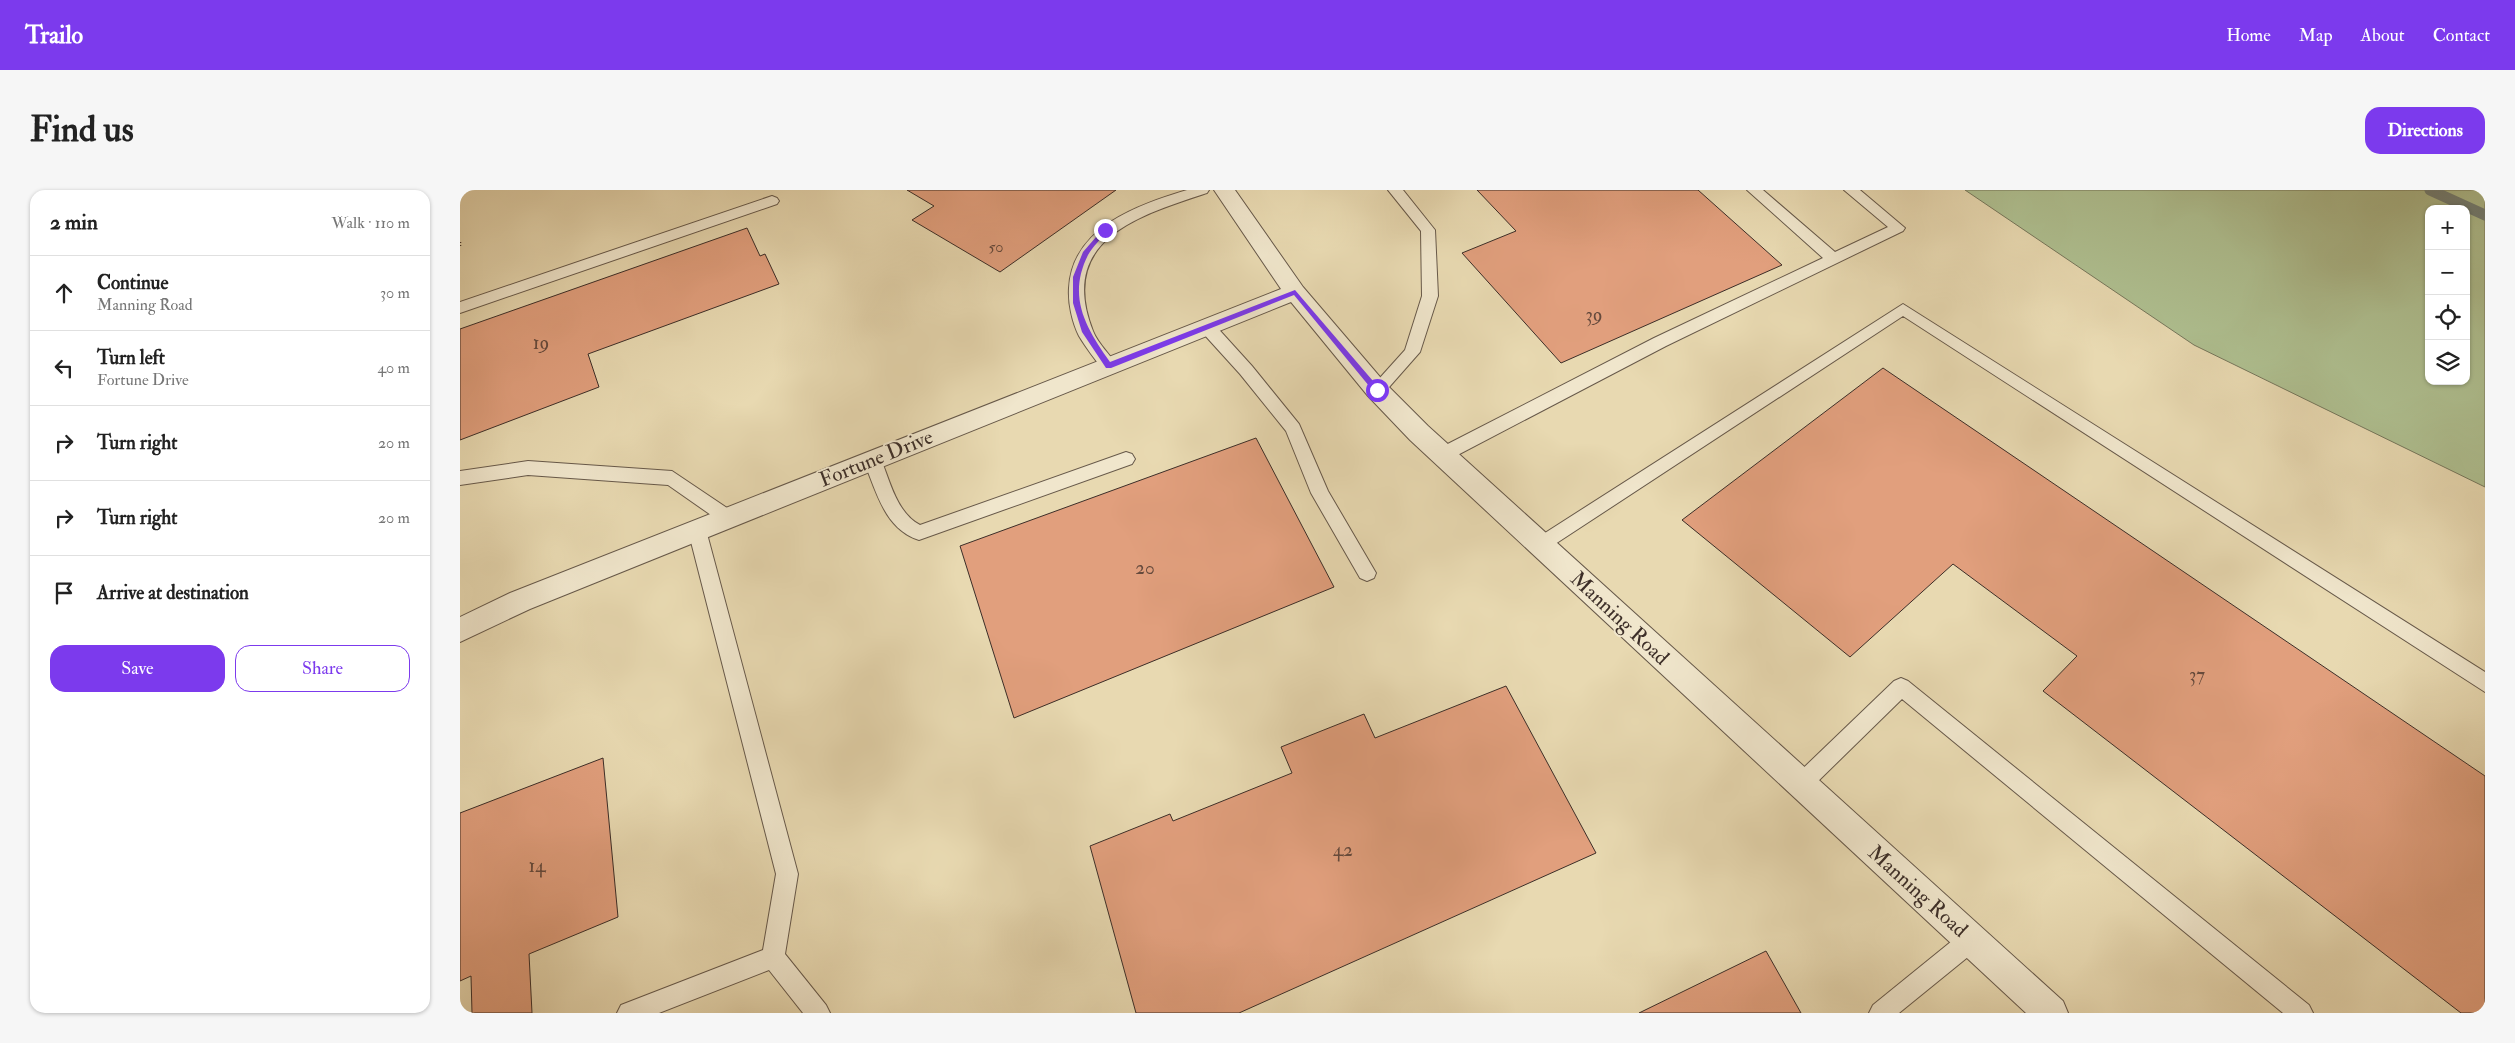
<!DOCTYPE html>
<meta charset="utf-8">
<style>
:root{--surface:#fff;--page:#f6f6f6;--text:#222;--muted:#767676;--line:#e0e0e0;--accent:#7c3aed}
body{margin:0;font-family:"IM FELL Double Pica",serif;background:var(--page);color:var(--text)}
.controls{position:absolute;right:15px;top:15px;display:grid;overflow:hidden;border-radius:10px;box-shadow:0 1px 4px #0004}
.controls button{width:45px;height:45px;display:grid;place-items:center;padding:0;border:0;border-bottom:1px solid var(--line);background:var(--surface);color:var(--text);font:25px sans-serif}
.stop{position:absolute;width:15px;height:15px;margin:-11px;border:4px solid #7c3aed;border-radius:50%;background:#fff}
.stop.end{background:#7c3aed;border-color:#fff;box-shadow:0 1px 5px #0008}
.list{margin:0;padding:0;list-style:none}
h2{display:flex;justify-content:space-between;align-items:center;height:65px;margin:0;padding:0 20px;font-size:21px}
h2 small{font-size:16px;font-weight:400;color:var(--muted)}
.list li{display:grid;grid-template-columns:32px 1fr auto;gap:15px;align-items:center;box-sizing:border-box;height:75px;padding:0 20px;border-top:1px solid var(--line)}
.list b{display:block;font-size:19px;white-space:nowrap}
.list p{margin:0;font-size:16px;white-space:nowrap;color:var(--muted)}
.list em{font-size:16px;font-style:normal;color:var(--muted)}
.actions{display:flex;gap:10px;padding:15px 20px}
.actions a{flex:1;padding:11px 0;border:1px solid var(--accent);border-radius:15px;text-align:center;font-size:18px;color:var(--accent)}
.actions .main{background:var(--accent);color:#fff}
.icon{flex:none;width:28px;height:28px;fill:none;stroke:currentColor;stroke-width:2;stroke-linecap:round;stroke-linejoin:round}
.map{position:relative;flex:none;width:2025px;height:823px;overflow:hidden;border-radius:15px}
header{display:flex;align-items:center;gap:30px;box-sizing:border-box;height:70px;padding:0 25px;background:var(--accent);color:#fff}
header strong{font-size:24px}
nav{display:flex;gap:28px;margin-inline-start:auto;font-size:18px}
.intro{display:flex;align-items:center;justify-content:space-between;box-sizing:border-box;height:120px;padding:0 30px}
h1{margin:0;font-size:35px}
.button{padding:12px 22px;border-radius:15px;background:var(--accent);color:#fff;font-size:18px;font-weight:700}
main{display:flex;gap:30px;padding:0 30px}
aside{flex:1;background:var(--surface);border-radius:15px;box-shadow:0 1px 4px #0004}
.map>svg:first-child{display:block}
.green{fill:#afc091;stroke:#76775c;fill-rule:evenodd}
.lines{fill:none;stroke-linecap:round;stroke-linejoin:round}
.stream{stroke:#73827a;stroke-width:11}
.building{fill:#e19f7d;stroke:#3c2e28}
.lane-casing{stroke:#67594a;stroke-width:2}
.street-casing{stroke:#67594a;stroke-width:2}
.path{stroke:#3c2e28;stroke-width:2.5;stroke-dasharray:1 2;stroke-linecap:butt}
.lane{fill:#f0e6cc;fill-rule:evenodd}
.street{fill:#f0e6cc;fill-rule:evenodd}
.route{fill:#7c3aed}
.labels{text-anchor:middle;stroke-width:4;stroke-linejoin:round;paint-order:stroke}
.far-number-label{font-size:16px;fill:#654a3d}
.number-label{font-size:19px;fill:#654a3d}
.street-label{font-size:21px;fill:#3c2e28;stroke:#f0e6cc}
</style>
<header>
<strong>Trailo</strong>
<nav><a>Home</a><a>Map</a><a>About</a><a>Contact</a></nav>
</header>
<div class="intro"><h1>Find us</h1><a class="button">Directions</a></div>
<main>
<aside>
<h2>2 min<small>Walk · 110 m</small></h2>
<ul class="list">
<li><svg class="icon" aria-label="ahead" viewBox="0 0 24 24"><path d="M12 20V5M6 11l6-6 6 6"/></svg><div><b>Continue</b><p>Manning Road</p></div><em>30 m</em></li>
<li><svg class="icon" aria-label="left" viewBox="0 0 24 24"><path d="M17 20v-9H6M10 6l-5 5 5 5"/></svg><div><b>Turn left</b><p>Fortune Drive</p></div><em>40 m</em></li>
<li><svg class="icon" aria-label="right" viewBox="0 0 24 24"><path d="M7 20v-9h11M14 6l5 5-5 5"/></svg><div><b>Turn right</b></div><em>20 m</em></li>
<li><svg class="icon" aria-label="right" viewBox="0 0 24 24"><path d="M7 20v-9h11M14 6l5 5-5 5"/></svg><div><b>Turn right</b></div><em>20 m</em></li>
<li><svg class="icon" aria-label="arrive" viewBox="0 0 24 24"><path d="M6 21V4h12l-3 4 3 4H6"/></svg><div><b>Arrive at destination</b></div></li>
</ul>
<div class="actions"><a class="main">Save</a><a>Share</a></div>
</aside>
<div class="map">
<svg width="2025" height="823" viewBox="0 0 2025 823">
<rect width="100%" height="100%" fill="#e8d9b1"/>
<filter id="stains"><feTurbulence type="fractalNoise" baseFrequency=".004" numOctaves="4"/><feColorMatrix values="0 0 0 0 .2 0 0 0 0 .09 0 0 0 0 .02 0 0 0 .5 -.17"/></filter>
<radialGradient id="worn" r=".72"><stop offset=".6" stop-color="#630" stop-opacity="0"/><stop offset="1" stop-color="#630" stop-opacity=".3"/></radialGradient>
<!-- green -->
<path class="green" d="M1505 0H2025V297L1734 155ZM1969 19H2006V191H1969Z"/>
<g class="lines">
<!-- stream -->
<path class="stream" d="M1970 0 2025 25"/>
</g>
<!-- building -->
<path class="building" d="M447 0H656L540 82 452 30 474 16Z
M1017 0H1238L1322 75 1101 173 1002 63 1056 41Z
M287 38 300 66 305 64 319 94 128 164 139 197 0 250V139Z
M1423 178 2025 586V823H2001L1583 501 1617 466 1493 374 1390 467 1222 330Z
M796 248 874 397 554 528 500 356Z
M1046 496 1136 663 779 823H676L630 656 710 624 713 631 832 583 821 557 904 524 915 548Z
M143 568 158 727 69 764 72 823H12L11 786 0 791V623Z
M1306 761 1341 823H1179Z"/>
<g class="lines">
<!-- lane casing -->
<g class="lane-casing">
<path id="lane" d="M727 0H749L747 3C677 26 597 50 633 141 638 154 650 164 657 176L655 180H643C635 169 626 158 619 146 612 132 608 113 609 98 612 37 678 15 727 0Z
M928 0H943L975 40 978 106 960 162 923 204 917 206 911 204 909 200 945 160 962 106 961 41Z
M1287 0H1303L1375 62 1428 37 1384 0H1400L1445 38 1443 41 1206 156 988 270 982 272 976 270 973 265 976 260 1194 148 1363 68Z
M312 6 317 8 319 11 317 14 0 123V112Z
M1443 114 2025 482V502L1443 126 1086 360 1080 362 1074 360 1071 355 1074 350Z
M747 131 753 133 792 176 839 234 868 301 916 383 914 388 907 391 900 388 851 303 826 241 780 184 741 141 739 137 741 133Z
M412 262 418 264 421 269C430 292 437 323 460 335L666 262 672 264 675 269 672 274 459 350C424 339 416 300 403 269L406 264Z
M68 271 212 281 273 322 276 327 273 332 267 334 261 332 208 295 68 285 0 295V281Z
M237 333 243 335 246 340 338 684 325 764 366 815 370 823H343L309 780 199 823H157L161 815 303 760 316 684 228 340 231 335Z
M1441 488 1448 491 1849 815 1853 823H1823L1442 509 1348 601 1341 604 1334 601 1331 594 1334 587 1434 491Z
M1511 739 1519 742 1522 750 1519 758 1439 823H1409L1413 815 1503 742Z"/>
</g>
<!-- street casing -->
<g class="street-casing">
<path id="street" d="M754 0H775L843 97 926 194 968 236 1603 811 1608 823H1566L950 250 908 206 831 112 70 419 0 452V427L50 403 821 99Z"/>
</g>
<!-- path -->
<path class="path" d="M0 52V56"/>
<!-- lane -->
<use href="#lane" class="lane"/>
<!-- street -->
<use href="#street" class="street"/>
</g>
<!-- route -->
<path class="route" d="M643 39 648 40C642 48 633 56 628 65 607 107 626 138 650 172L835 100 919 198V202H914L834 105 651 178H646L622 142 613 113V87L623 62Z"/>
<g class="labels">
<!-- far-number labels -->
<g class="far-number-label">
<text x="536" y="62">50</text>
</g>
<!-- number labels -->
<g class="number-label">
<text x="1134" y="131">39</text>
<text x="81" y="159">19</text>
<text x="685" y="384">20</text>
<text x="1737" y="491">37</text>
<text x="883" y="666">42</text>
<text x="77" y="682">14</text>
</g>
<!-- street labels -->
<g class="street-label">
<text transform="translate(416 268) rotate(-22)" y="7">Fortune Drive</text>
<text transform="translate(1160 428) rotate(43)" y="7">Manning Road</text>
<text transform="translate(1458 701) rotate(42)" y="7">Manning Road</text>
</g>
</g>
<rect width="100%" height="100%" filter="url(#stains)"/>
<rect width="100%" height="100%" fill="url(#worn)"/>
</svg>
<div class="controls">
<button>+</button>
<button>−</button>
<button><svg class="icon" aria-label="locate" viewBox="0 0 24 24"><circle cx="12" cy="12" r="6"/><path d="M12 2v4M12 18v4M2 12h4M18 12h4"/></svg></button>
<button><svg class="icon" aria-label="layers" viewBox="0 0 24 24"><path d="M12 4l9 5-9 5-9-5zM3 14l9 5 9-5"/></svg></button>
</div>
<div class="stop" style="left:917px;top:200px"></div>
<div class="stop end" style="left:645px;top:40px"></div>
</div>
</main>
